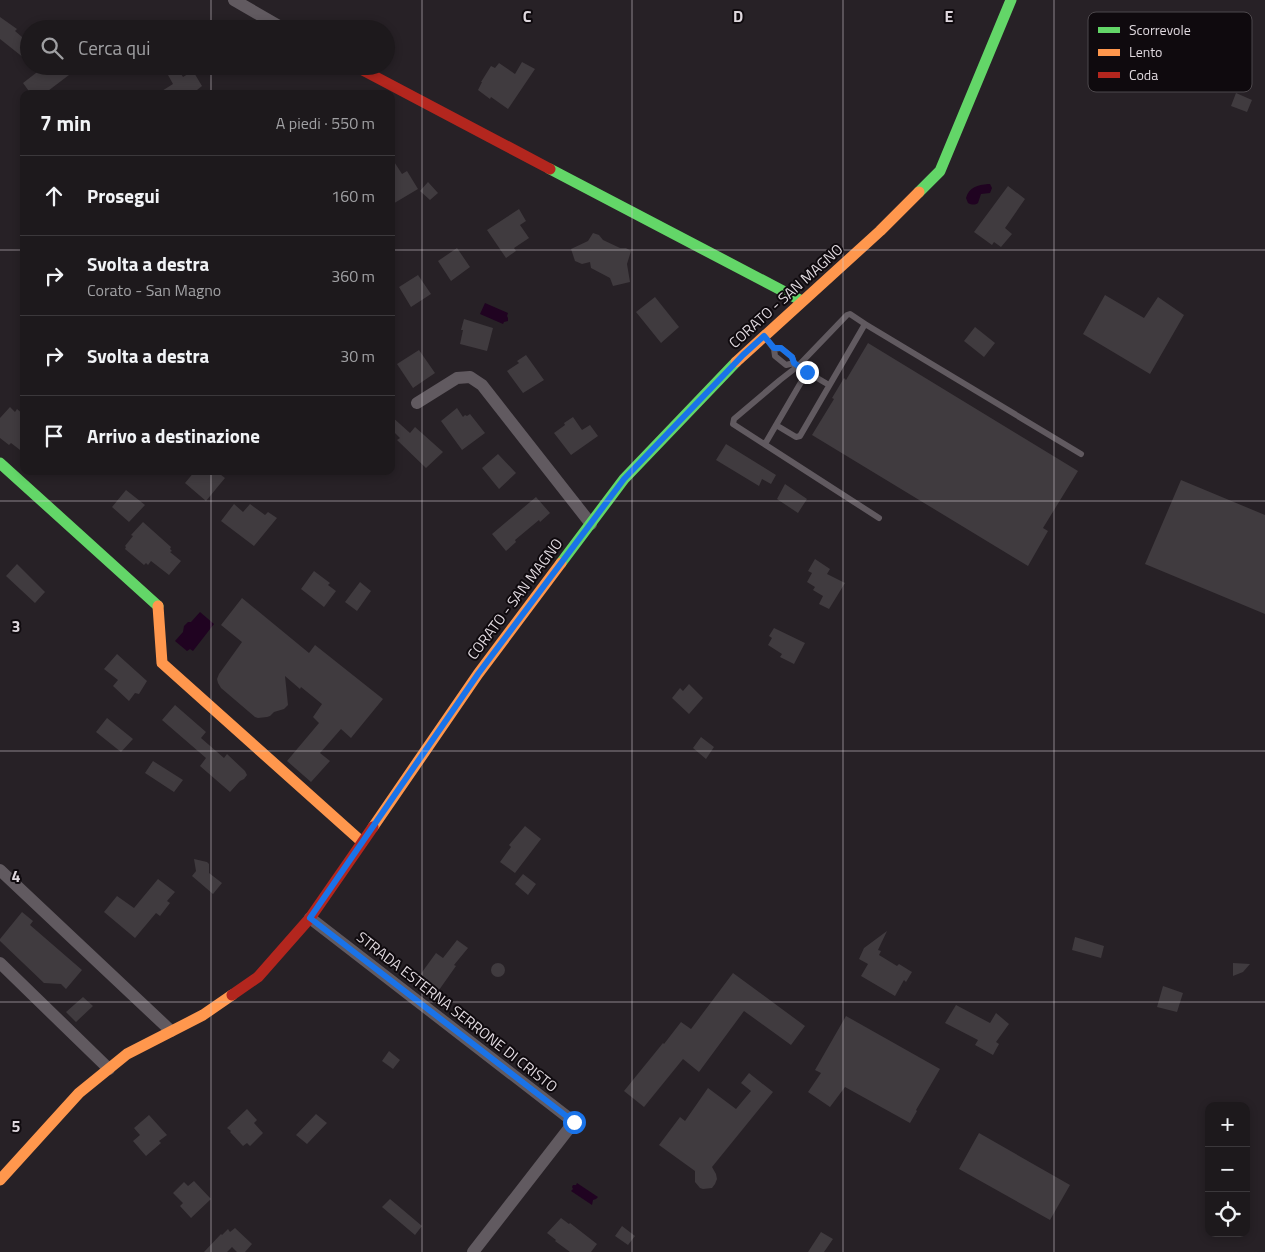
<!DOCTYPE html>
<html lang="it">
<meta charset="utf-8">
<style>
:root{--surface:#1d191c;--page:#252225;--text:#f1f3f6;--muted:#a0a0a3;--line:#3b383b}
body{margin:0;font-family:"Titillium Web",sans-serif;background:var(--page);color:var(--text)}
.controls{position:absolute;right:15px;bottom:15px;display:grid;overflow:hidden;border-radius:10px;box-shadow:0 2px 8px #0003}
.controls button{width:45px;height:45px;display:grid;place-items:center;padding:0;border:0;border-bottom:1px solid var(--line);background:var(--surface);color:var(--text);font:25px sans-serif}
.stop{position:absolute;width:15px;height:15px;margin:-11px;border:4px solid #1a73e8;border-radius:50%;background:#fff}
.stop.end{background:#1a73e8;border-color:#fff;box-shadow:0 1px 5px #0008}
.list{margin:0;padding:0;list-style:none}
h2{display:flex;justify-content:space-between;align-items:center;height:65px;margin:0;padding:0 20px;font-size:21px}
h2 small{font-size:16px;font-weight:400;color:var(--muted)}
.list li{display:grid;grid-template-columns:32px 1fr auto;gap:15px;align-items:center;box-sizing:border-box;height:80px;padding:0 20px;border-top:1px solid var(--line)}
.list b{display:block;font-size:19px;white-space:nowrap}
.list p{margin:0;font-size:16px;white-space:nowrap;color:var(--muted)}
.list em{font-size:16px;font-style:normal;color:var(--muted)}
.icon{flex:none;width:28px;height:28px;fill:none;stroke:currentColor;stroke-width:2;stroke-linecap:round;stroke-linejoin:round}
.map{position:relative;flex:none;width:1265px;height:1252px;overflow:hidden}
.search{position:absolute;background:var(--surface);box-shadow:0 2px 8px #0003;left:20px;top:20px;width:375px;height:55px;display:flex;align-items:center;gap:12px;box-sizing:border-box;padding:0 18px;border-radius:28px;color:var(--muted);font-size:19px}
.panel{position:absolute;background:var(--surface);box-shadow:0 2px 8px #0003;left:20px;top:90px;width:375px;height:385px;border-radius:10px}
.map>svg:first-child{display:block}
.water{fill:#200321}
.building{fill:#403b3f}
.lines{fill:none;stroke-linecap:round;stroke-linejoin:round}
.lane{stroke:#615a60;stroke-width:6}
.street{stroke:#615a60;stroke-width:12}
.fast{stroke:#63d668;stroke-width:11}
.slow{stroke:#ff974d;stroke-width:11}
.jam{stroke:#b3261e;stroke-width:11}
.route{stroke:#1a73e8;stroke-width:6}
.grid{fill:none;stroke:#dfd8de;stroke-width:1;stroke-opacity:0.55}
.labels{text-anchor:middle;stroke-width:4;stroke-linejoin:round;paint-order:stroke}
.street-label{font-size:15px;fill:#dfd8de;stroke:#0f0a0e}
.key{fill:#0f0a0e;stroke:#4d484c;stroke-width:1}
.key-label{font-size:14px;fill:#dfd8de}
.grid-label{font-size:16px;text-anchor:middle;font-weight:bold;fill:#dfd8de;stroke:#0f0a0e;stroke-width:4;stroke-linejoin:round;paint-order:stroke}
</style>
<div class="map">
<svg width="1265" height="1252" viewBox="0 0 1265 1252">
<rect width="100%" height="100%" fill="#272126"/>
<!-- water -->
<path class="water" d="M988 184H990L992 188 990 193 981 194 978 203C975 205 972 205 968 203L966 198C969 187 978 185 988 184Z
M485 303 508 313 507 316 508 318V321L504 322 503 324 480 314Z
M200 612 214 624 193 651 190 649 187 651 175 641 183 632 184 626 188 622H191Z
M577 1183 598 1197 596 1199 593 1200 592 1205 571 1191 573 1189 572 1187 573 1185H576Z"/>
<!-- building -->
<path class="building" d="M0 17 17 29 15 31 29 43V62L0 39Z
M522 62 535 69 508 109 491 97 490 99 478 90 482 82H481L491 66 495 68 499 63 515 74Z
M45 66H62L69 75 44 94H31L23 83Z
M178 69 183 77 193 71 202 86 192 94H157L173 84 168 75Z
M1236 93 1252 100 1247 112 1231 106Z
M391 157 402 174 407 171 418 189 391 205Z
M428 182 438 193 430 200 420 191Z
M1008 186 1025 199 1005 228 1012 234 1001 247 994 242 992 245 974 232Z
M519 209 526 221 520 225 529 238 514 248 516 251 506 258 487 230Z
M593 233 599 235 603 240 620 248H626L631 251 627 264 630 282 613 286 610 278 591 268 590 262 582 264 575 261 571 249 588 241Z
M457 248 470 267 451 281 438 261Z
M418 275 431 294 411 307 399 287Z
M1105 295 1144 318 1158 297 1184 315 1150 374 1083 334Z
M655 297 679 327 661 343 636 312Z
M464 319 493 328 487 351 460 344 463 330H461Z
M975 327 995 343 984 357 964 341Z
M868 343 1078 471 1043 528 1048 531 1028 566 812 435 834 399 832 398 844 378 846 380Z
M419 350 435 373 413 388 397 364Z
M526 355 544 380 523 393 507 371 519 363 517 361Z
M10 407 15 412 17 409 24 415V453L11 443 9 445 0 438V418Z
M457 408 463 417 465 415 467 416 470 414 485 433 462 450 441 421Z
M391 416 410 433 415 427 443 452 426 468 397 440 400 438 391 429Z
M573 417 582 430 590 425 598 436 571 455 554 433 565 425 564 423Z
M726 444 776 475 771 484 762 479 759 486 716 460Z
M498 454 516 473 499 489 482 468Z
M195 471H216L225 478 206 501 185 483Z
M1181 480 1265 515V614L1145 564Z
M785 484 807 499 798 513 777 499Z
M126 490 145 505 129 522 112 507Z
M536 497 550 513 540 522 539 520 515 540 516 542 506 551 492 534Z
M234 504 243 512 250 504 265 515 268 512 277 518 254 546 221 521Z
M143 522 171 547 170 549 172 551 170 552 181 561 169 575 151 561 148 565 146 563 144 565 125 549 126 547 125 546 133 536 131 535Z
M815 559 830 569 827 574 845 583 829 609 819 604 823 596 813 590 815 587 807 582 812 573 808 571Z
M17 564 45 592 35 603 6 576Z
M314 571 330 583 328 585 336 591 324 607 301 589Z
M360 582 371 591 357 611 345 602Z
M242 598 309 653 315 645 383 699 351 738 341 729 320 753 330 761 311 782 287 761 319 723 313 717 322 704 301 687 300 689 285 676 288 705 284 709 274 712 270 716 267 717 258 718 255 717 221 688 218 683 217 679 219 674 242 642 221 625Z
M774 628 805 643 794 664 780 657 782 654 768 645 772 638 769 636Z
M117 654 147 681 139 694 135 693 129 701 113 686 118 680 104 669Z
M689 684 703 698 689 714 672 698 680 688 683 691Z
M175 705 206 732 201 738 224 758 227 754 245 771 247 775 244 779 240 781 230 792 200 766 206 758 162 720Z
M107 718 133 739 121 752 96 732Z
M701 737 714 747 706 759 693 748Z
M153 761 183 780 174 792 145 773Z
M525 826 541 839 515 873 500 862 511 847 509 845Z
M194 859 207 862 209 864V873L222 883 213 894 192 876 196 871Z
M523 874 536 884 528 895 515 884Z
M158 879 175 892 167 901 170 903 160 916 156 913 135 938 104 912 117 896 134 908Z
M22 912 33 921 30 925 82 970 66 989 61 984 44 983 0 941V939Z
M887 931 878 950 881 951 879 955 897 966 899 964 912 972 906 982 904 980 895 996 861 976 868 964 859 959 864 948Z
M1075 937 1104 946 1101 958 1072 950Z
M457 940 468 948 454 965 456 966 439 990 420 975 436 953 443 958Z
M1233 963 1250 964 1243 972 1233 976Z
M491 970a7 7 0 1 1 14 0a7 7 0 1 1-14 0Z
M733 973 805 1026 791 1045 744 1011 699 1072 683 1059 644 1107 624 1091 663 1043 664 1044 681 1022 691 1029Z
M1163 986 1183 993 1177 1012 1157 1007Z
M83 997 93 1006 76 1022 66 1012Z
M956 1005 990 1023 996 1013 1009 1024 996 1042 999 1044 993 1055 975 1045 978 1040 945 1023Z
M846 1016 940 1069 916 1110 917 1111 910 1123 845 1087 830 1107 808 1092 821 1073 815 1070Z
M389 1051 400 1060 393 1069 382 1061Z
M749 1073 773 1092 712 1167 716 1174 717 1179 715 1184 712 1188 703 1189 700 1188 695 1182V1171L659 1145 680 1117 685 1121 708 1088 736 1109 751 1091 741 1083Z
M247 1109 257 1120 254 1123 263 1133 250 1146 247 1143 243 1146 230 1132 231 1131 227 1128Z
M316 1114 327 1123 307 1144 296 1135Z
M149 1115 167 1135 159 1141 161 1143 146 1156 133 1141 140 1135 134 1128Z
M979 1133 1070 1185 1050 1220 959 1169Z
M194 1181 211 1199 191 1218 180 1206 183 1203 173 1193 184 1182 188 1186Z
M390 1199 422 1226 415 1235 382 1207Z
M561 1218 569 1224 570 1223 597 1244 591 1252H570L555 1241 556 1240 547 1233Z
M622 1226 635 1236 628 1245 615 1236Z
M235 1228 252 1244 245 1252H237L232 1247 227 1252H204L221 1234 222 1235 228 1229 230 1232Z
M821 1232 833 1239 824 1252H808Z"/>
<g class="lines">
<!-- lane -->
<path class="lane" d="M865 324 1081 454
M765 337 774 349 775 356 786 365 794 363 798 366 847 315 850 314 865 324 800 436 796 437 776 425
M774 349 781 348 792 357 794 363
M807 372 829 385
M765 444 807 372 798 366 780 380 734 419 733 424 879 518"/>
<!-- street -->
<path class="street" d="M234 0 284 29
M417 403 457 378 470 377 482 385 591 524
M0 870 171 1031
M310 918 574 1122 473 1252
M0 963 109 1069"/>
<!-- fast -->
<path class="fast" d="M550 169 802 301
M919 192 940 171 1011 0
M0 463 158 606
M561 563 624 479 736 362"/>
<!-- slow -->
<path class="slow" d="M736 362 880 231 919 192
M158 606 162 663 362 842
M373 827 478 674 561 563
M0 1180 79 1093 127 1054 203 1015 232 995"/>
<!-- jam -->
<path class="jam" d="M355 66 550 169
M232 995 258 977 310 918 373 827"/>
</g>
<g class="lines">
<!-- route -->
<path class="route" d="M574 1122 310 918 478 674 624 479 743 355 764 336 774 348H781L792 357 794 363 807 372"/>
</g>
<!-- grid -->
<path class="grid" d="M211 0V29M422 0V1252M632 0V1252M843 0V1252M1054 0V1252M211 66V94M0 250H24M391 250H1265M211 471V1252M0 501H1265M0 751H1265M0 1002H1265"/>
<g class="labels">
<!-- street labels -->
<g class="street-label">
<text transform="translate(786 296) rotate(-42)" y="5">CORATO - SAN MAGNO</text>
<text transform="translate(515 599) rotate(-53)" y="5">CORATO - SAN MAGNO</text>
<text transform="translate(457 1012) rotate(38)" y="5">STRADA ESTERNA SERRONE DI CRISTO</text>
</g>
</g>
<!-- legend -->
<rect x="1088" y="12" width="164" height="80" rx="8" class="key"/>
<rect x="1098" y="27" width="22" height="6" fill="#63d668"/>
<rect x="1098" y="49" width="22" height="7" fill="#ff974d"/>
<rect x="1098" y="72" width="22" height="6" fill="#b3261e"/>
<g class="key-label">
<text x="1129" y="35">Scorrevole</text>
<text x="1129" y="57">Lento</text>
<text x="1129" y="80">Coda</text>
</g>
<g class="grid-label">
<text x="527" y="22">C</text>
<text x="738" y="22">D</text>
<text x="949" y="22">E</text>
<text x="16" y="632">3</text>
<text x="16" y="882">4</text>
<text x="16" y="1132">5</text>
</g>
</svg>
<div class="controls">
<button>+</button>
<button>−</button>
<button><svg class="icon" aria-label="locate" viewBox="0 0 24 24"><circle cx="12" cy="12" r="6"/><path d="M12 2v4M12 18v4M2 12h4M18 12h4"/></svg></button>
</div>
<div class="stop" style="left:574px;top:1122px"></div>
<div class="stop end" style="left:807px;top:372px"></div>
<div class="search"><svg class="icon" aria-label="search" viewBox="0 0 24 24"><circle cx="10" cy="10" r="6"/><path d="M15 15l6 6"/></svg>Cerca qui</div>
<section class="panel">
<h2>7 min<small>A piedi · 550 m</small></h2>
<ul class="list">
<li><svg class="icon" aria-label="ahead" viewBox="0 0 24 24"><path d="M12 20V5M6 11l6-6 6 6"/></svg><div><b>Prosegui</b></div><em>160 m</em></li>
<li><svg class="icon" aria-label="right" viewBox="0 0 24 24"><path d="M7 20v-9h11M14 6l5 5-5 5"/></svg><div><b>Svolta a destra</b><p>Corato - San Magno</p></div><em>360 m</em></li>
<li><svg class="icon" aria-label="right" viewBox="0 0 24 24"><path d="M7 20v-9h11M14 6l5 5-5 5"/></svg><div><b>Svolta a destra</b></div><em>30 m</em></li>
<li><svg class="icon" aria-label="arrive" viewBox="0 0 24 24"><path d="M6 21V4h12l-3 4 3 4H6"/></svg><div><b>Arrivo a destinazione</b></div></li>
</ul>
</section>
</div>
